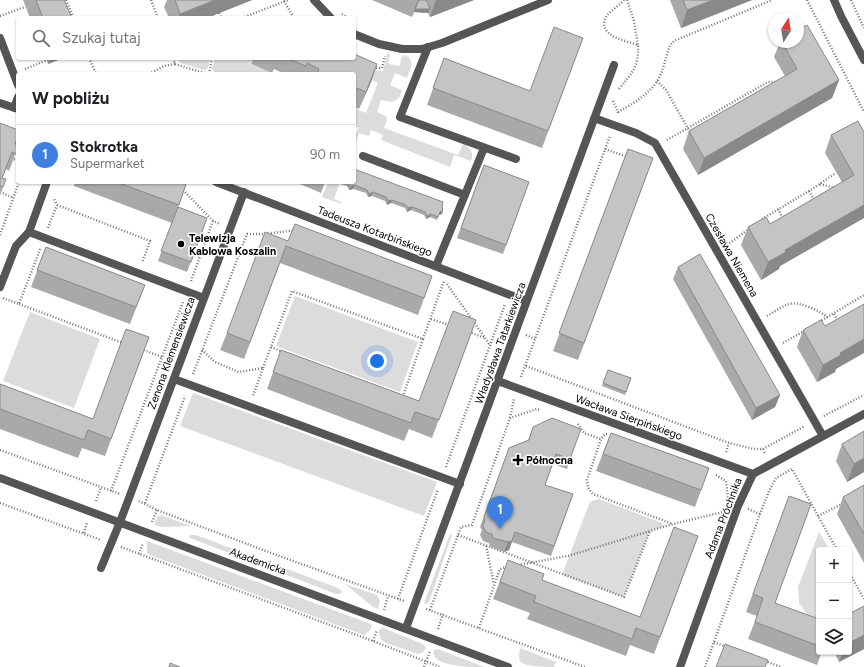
<!DOCTYPE html>
<html lang="pl">
<meta charset="utf-8">
<style>
:root{--surface:#fff;--page:#f2f2f2;--text:#202124;--muted:#757577;--line:#e0e0e0;--accent:#b45309}
body{margin:0;font-family:Figtree,sans-serif;background:var(--page);color:var(--text)}
.controls{position:absolute;right:12px;bottom:12px;display:grid;overflow:hidden;border-radius:4px;box-shadow:0 1px 3px #0004}
.controls button{width:36px;height:36px;display:grid;place-items:center;padding:0;border:0;border-bottom:1px solid var(--line);background:var(--surface);color:var(--text);font:20px sans-serif}
.compass{position:absolute;left:768px;top:12px;width:36px;height:36px;border-radius:50%;background:var(--surface);box-shadow:0 1px 3px #0004;rotate:12deg}
.you{position:absolute;left:377px;top:361px;width:14px;height:14px;margin:-10px;border:3px solid #fff;border-radius:50%;background:#1a73e8;box-shadow:0 0 0 6px #1a73e833}
.badge{display:grid;place-items:center;width:26px;height:26px;border-radius:50%;background:var(--accent);color:#fff;font-size:13px;font-weight:700}
.pin{position:absolute;translate:-50% -33px;filter:drop-shadow(0 1px 2px #0008)}
.pin::after{content:'';position:absolute;top:21px;width:14px;height:12px;background:inherit;clip-path:polygon(0 0,100% 0,50% 100%)}
.list{margin:0;padding:0;list-style:none}
h2{display:flex;justify-content:space-between;align-items:center;height:52px;margin:0;padding:0 16px;font-size:17px}
h2 small{font-size:13px;font-weight:400;color:var(--muted)}
.list li{display:grid;grid-template-columns:26px 1fr auto;gap:12px;align-items:center;box-sizing:border-box;height:60px;padding:0 16px;border-top:1px solid var(--line)}
.list b{display:block;font-size:15px;white-space:nowrap}
.list p{margin:0;font-size:13px;white-space:nowrap;color:var(--muted)}
.list em{font-size:13px;font-style:normal;color:var(--muted)}
.icon{flex:none;width:22px;height:22px;fill:none;stroke:currentColor;stroke-width:2;stroke-linecap:round;stroke-linejoin:round}
.map{position:relative;flex:none;width:864px;height:667px;overflow:hidden}
.search{position:absolute;background:var(--surface);box-shadow:0 1px 3px #0004;left:16px;top:16px;width:340px;height:44px;display:flex;align-items:center;gap:10px;box-sizing:border-box;padding:0 14px;border-radius:4px;color:var(--muted);font-size:15px}
.panel{position:absolute;background:var(--surface);box-shadow:0 1px 3px #0004;left:16px;top:72px;width:340px;height:112px;border-radius:4px}
.map>svg:first-child{display:block}
.green{fill:#dcdcdc}
.lines{fill:none;stroke-linecap:round;stroke-linejoin:round}
.path{stroke:#777;stroke-width:2.5;stroke-dasharray:1 2;stroke-linecap:butt}
.lane{stroke:#555;stroke-width:8}
.street{stroke:#555;stroke-width:8}
.wall{fill:#a9a9a9}
.shaded-wall{fill:#898989}
.building{fill:#c4c4c4;stroke:#898989}
.poi-dot{fill:#000;stroke:#fff;stroke-width:1.5}
.labels{text-anchor:middle;stroke-width:3;stroke-linejoin:round;paint-order:stroke}
.street-label{font-size:11px;fill:#000;stroke:#fff}
.poi-label{font-size:11px;font-weight:bold;fill:#000;stroke:#fff;text-anchor:start}
</style>
<div class="map">
<svg width="864" height="667" viewBox="0 0 864 667">
<rect width="100%" height="100%" fill="#fff"/>
<!-- green -->
<path class="green" d="M388 52 390 54 388 64 400 66 401 58 404 55 409 57 412 64 407 78 395 73 390 85 402 90 399 98 392 102 381 100 377 112 386 116 387 120 384 128 458 155 462 146 464 144C471 148 474 154 471 161L454 155 450 167 381 140 383 135 371 130 369 136 359 133 355 144 354 143V139L359 128 354 126V108L366 113 378 83 321 58 369 70 383 71Z
M178 58H210L208 68 205 70 180 63Z
M215 58H252L250 64 272 73 218 74 215 73 212 69Z
M328 182H340L334 199 341 202V204L322 197Z
M295 296 418 342 400 392 276 346Z
M30 312 100 339 74 408 3 381Z
M193 393 437 482 424 516 180 426Z
M599 499 662 523 663 527 650 531 624 597 562 575 589 504 592 501Z
M161 515 163 516 191 526 162 527 154 525 157 517Z
M819 532 830 550H819V619L807 614 799 603 798 587Z
M450 534 452 535 429 602 426 604 424 603Z
M190 535H196L338 588 342 592 340 594H336L190 538H189Z
M147 541 371 624 372 626C371 630 368 632 364 635L150 555 147 553Z
M345 584 377 595 380 600 378 609 373 607Z
M383 628 423 644 426 648 422 653 418 654 386 643C380 640 379 636 379 630Z
M520 648 556 662 554 667C546 667 524 667 520 661 518 657 520 652 520 648Z
M436 649H438L484 667C472 667 429 667 434 650Z"/>
<g class="lines">
<!-- path -->
<path class="path" d="M66 0 74 18
M151 0 158 18
M627 0 634 21 638 45
M807 0 864 112
M851 0 864 28
M284 1 294 18
M219 13 221 18
M342 14 348 18
M0 16 25 7
M242 18 288 0
M89 58 96 74
M175 64 207 74
M373 68H382L385 56
M25 69 47 60
M149 74 164 66 175 64 173 58
M209 74 212 58
M657 81 666 90 691 134
M619 89C632 73 639 67 638 45 627 41 596 36 606 17 610 11 619 6 624 0
M613 101 618 112V114
M618 112C633 104 651 93 659 78 664 68 666 56 670 45L674 41 772 0
M354 129H355L354 132
M667 140 768 82H778
M605 149 628 157
M11 158 18 161
M820 184 834 188
M183 190 213 221
M809 191 815 201
M0 192 14 198
M57 205 150 241 142 263
M778 209 783 219
M762 219 809 191 836 173
M48 228 57 205 54 199
M0 235 19 182
M727 245 749 229
M191 281 213 221 220 224
M447 284 490 345
M3 298 19 304 41 247
M19 304 123 343
M834 314 839 323
M767 316C774 312 782 306 789 304 799 301 821 311 828 318
M431 319 449 325
M819 322 864 295
M469 332 485 338
M526 335 535 339
M423 339 444 281
M783 343 804 331
M271 347 283 352
M141 349 162 357
M202 350 215 362 239 372 263 368 253 396
M526 366 729 443 754 449H763L765 454
M263 368 292 291 423 339 403 396H402
M193 374 247 234H264L296 230
M521 377 610 136
M824 416 864 395
M510 418 514 399
M578 424 584 433 601 439
M607 434H605L601 439 587 480 588 488 593 494 673 524
M763 449 805 426
M0 450 120 494
M726 452 729 443
M446 467 505 304
M716 475 726 481 728 499
M111 491 183 302
M96 501 101 487
M139 501 157 510 271 553 404 601
M0 503 101 540
M145 503 185 396
M748 509 760 514
M818 516 842 504
M152 522 157 510
M84 533 87 522
M458 535 624 597 650 531
M486 546 494 584
M121 547 373 641 440 667
M139 554 143 543
M518 565 568 556 673 524 723 512
M849 572 864 599
M398 599 438 489
M426 609 585 667
M384 610 388 596
M430 610 461 527 472 525 510 418 537 409 540 410
M479 628 500 569 507 567
M438 629 443 614
M373 641 377 630
M714 642 726 647
M765 661 781 667
M424 667 430 651
M705 667 760 514 769 491 776 478 792 469 837 550"/>
<!-- lane -->
<path class="lane" d="M428 47 400 117 516 159
M363 156 465 195
M436 266 484 148
M101 568 120 522"/>
<!-- street -->
<path class="street" d="M314 0 331 18
M834 0 841 16 864 60
M354 34 379 44 402 49H422L442 43 548 0
M0 38 18 85
M0 103 18 109
M14 108 18 97
M594 118 636 133 655 143 823 436
M216 182 526 301
M29 232 204 298
M0 287 16 246 29 232 47 182
M174 379 460 484
M498 381 753 474
M0 478 508 667
M120 522 244 192
M406 628 614 65
M680 667 738 506 753 474 864 414"/>
</g>
<!-- wall -->
<path class="wall" d="M23 0H64L72 18H30Z
M167 0H252L207 18H169L164 7Z
M372 0H474L430 17 428 13 414 12 412 17Z
M670 0H752L681 28Z
M583 38 542 148 427 105 444 58 530 91Z
M780 42H798L839 80 832 98 698 175 683 149 689 131 785 76 774 57Z
M46 58H63L48 64Z
M253 58H354L377 64 371 82 359 109 354 107V74H285L274 69 272 73 251 64Z
M0 123 18 147 9 171 6 169 2 178 3 187 0 196Z
M864 132V218L780 266 779 269 761 280 741 245 748 227 770 224 842 182 825 153 831 135Z
M628 149 653 158 578 360 553 351Z
M484 165 529 182 503 254 457 238Z
M75 182H180L186 184 178 207 207 218 187 272 158 261 172 223 74 186Z
M295 182H325L321 193Z
M340 182H354L442 207 443 210 442 214 439 215 437 220 430 217 426 219 424 215 411 210 407 212 405 208 391 203 387 205 385 201 372 196 368 197 366 193 353 189 349 190 347 186 340 184Z
M288 241 432 276 418 315 280 263 244 359 220 350 227 333Z
M46 247 145 285 130 324 31 287Z
M678 267 780 395 775 407 752 420 673 279Z
M476 320 432 438 409 429 404 441 267 389 281 350 419 401Z
M803 330 836 369 835 372 817 382 797 347Z
M149 337 105 456 82 448 78 458 0 429V384L93 419Z
M608 370 631 378 625 395 602 386Z
M533 427 570 459 567 469 553 464 545 485 573 494 551 556 512 542 509 550 504 552 490 547 489 543 483 541 480 535 482 530 480 527 509 448 528 440Z
M611 433 709 468 695 507 596 471Z
M842 444 864 472 847 482 836 461Z
M864 485V563L837 514 843 497Z
M789 496 811 504 775 603 819 619V652H849V614L864 606V649L839 662 834 652 821 654 817 665 748 639 757 616 746 612Z
M698 536 654 654 630 645 626 656 527 619 530 613 493 599 508 560 542 580 640 617Z"/>
<!-- shaded-wall -->
<path class="shaded-wall" d="M215 0H252L207 18H179L180 14Z
M418 0H419L430 9 428 13 414 12 412 17Z
M436 0H474L430 17Z
M713 0H752L681 28 687 10Z
M50 58H63L48 64Z
M377 64 371 82 359 109 366 92Z
M839 80 832 98 698 175 704 158Z
M354 185 353 189 349 190 350 187Z
M373 192 372 196 368 197 369 194Z
M392 200 391 203 387 205 388 201Z
M864 205V218L780 266 779 269 761 280 768 262 785 250Z
M412 207 411 210 407 212 408 208Z
M443 210 442 214 439 215 440 212Z
M431 214 430 217 426 219 427 216Z
M864 339V353L836 369 835 372 817 382 823 365 840 353Z
M780 395 775 407 752 420 756 408Z
M864 458V472L847 482 854 464Z
M512 541 509 550 504 552 508 542Z
M864 635V649L839 662 843 652H849V643Z
M821 652H834L821 654Z"/>
<!-- building -->
<path class="building" d="M36 0H64L72 18H43Z
M175 0H215L180 14Z
M419 0H426L430 9H415Z
M683 0H713L687 10Z
M807 25 839 80 704 158 689 131 797 69 782 42H798V30Z
M554 27 583 38 548 131 433 88 444 58 530 91Z
M354 54 377 64 366 92 354 87V74H323L318 72 319 69 307 63 306 66 291 60 292 58H354Z
M858 121 864 132V205L785 250 786 252 768 262 748 227 766 217 770 224 854 175 831 135Z
M0 123 18 130V136L15 144 18 145V147L16 154 12 152 2 178 6 179 3 187 0 186Z
M628 149 653 158 584 343 559 333Z
M484 165 529 182 506 245 461 228Z
M354 169 443 202 442 207 443 210 440 212 438 217 431 214 427 216 425 212 412 207 408 208 406 205 392 200 388 201 386 197 373 192 369 194 367 190 354 185 350 187 348 183 345 182H354Z
M116 182H180L186 184 179 205Z
M178 207 207 218 191 262 161 251Z
M295 224 432 276 424 298 286 246 250 342 227 333 265 232 288 241Z
M46 247 145 285 136 307 37 270Z
M700 254 780 395 756 408 678 267Z
M864 304V339L840 353 841 355 823 365 803 330 821 320 825 326Z
M453 311 476 320 439 420 415 412 411 423 273 372 281 350 419 401Z
M126 329 149 337 111 439 88 430 84 440 0 409V384L93 419Z
M608 370 631 378 626 392 603 383Z
M552 418 581 429 570 459 556 454 545 485 573 494 554 546 515 532 512 541 508 542 493 538 492 534 486 532 483 526 485 520 484 517 509 448 529 440 533 427Z
M864 431V458L854 464 842 444Z
M611 433 709 468 701 490 603 454Z
M864 485V534L843 497Z
M789 496 811 504 775 603 819 619V646L755 622 763 598 753 594Z
M674 527 698 536 660 637 636 628 632 639 534 602 536 596 500 582 508 560 544 574 542 580 640 617Z
M864 606V635L849 643V614Z
M725 644 768 660 765 667H716Z
M170 663 180 667H169Z"/>
<!-- markers -->
<g class="poi-dot">
<circle cx="181" cy="244" r="4"/>
<path d="M516 454h4v4h4v4h-4v4h-4v-4h-4v-4h4z"/>
</g>
<g class="labels">
<!-- street labels -->
<g class="street-label">
<text transform="translate(375 231) rotate(21)" y="4">Tadeusza Kotarbińskiego</text>
<text transform="translate(732 255) rotate(60)" y="4">Czesława Niemena</text>
<text transform="translate(500 343) rotate(-70)" y="4">Władysława Tatarkiewicza</text>
<text transform="translate(171 353) rotate(-70)" y="4">Zenona Klemensiewicza</text>
<text transform="translate(629 417) rotate(20)" y="4">Wacława Sierpińskiego</text>
<text transform="translate(723 518) rotate(-69)" y="4">Adama Próchnika</text>
<text transform="translate(258 561) rotate(20)" y="4">Akademicka</text>
</g>
<!-- poi labels -->
<g class="poi-label">
<text x="189" y="242">Telewizja<tspan x="189" dy="13">Kablowa Koszalin</tspan></text>
<text x="526" y="464">Północna</text>
</g>
</g>
</svg>
<div class="controls">
<button>+</button>
<button>−</button>
<button><svg class="icon" aria-label="layers" viewBox="0 0 24 24"><path d="M12 4l9 5-9 5-9-5zM3 14l9 5 9-5"/></svg></button>
</div>
<svg class="compass" viewBox="-18 -18 36 36"><path d="M0-13l5 13h-10z" fill="#e53935"/><path d="M0 13l5-13h-10z" fill="#757577"/></svg>
<div class="you"></div>
<div class="pin badge" style="left:500px;top:529px;background:#3f7fe0">1</div>
<div class="search"><svg class="icon" aria-label="search" viewBox="0 0 24 24"><circle cx="10" cy="10" r="6"/><path d="M15 15l6 6"/></svg>Szukaj tutaj</div>
<section class="panel">
<h2>W pobliżu<small></small></h2>
<ul class="list">
<li><span class="badge" style="background:#3f7fe0">1</span><div><b>Stokrotka</b><p>Supermarket</p></div><em>90 m</em></li>
</ul>
</section>
</div>
